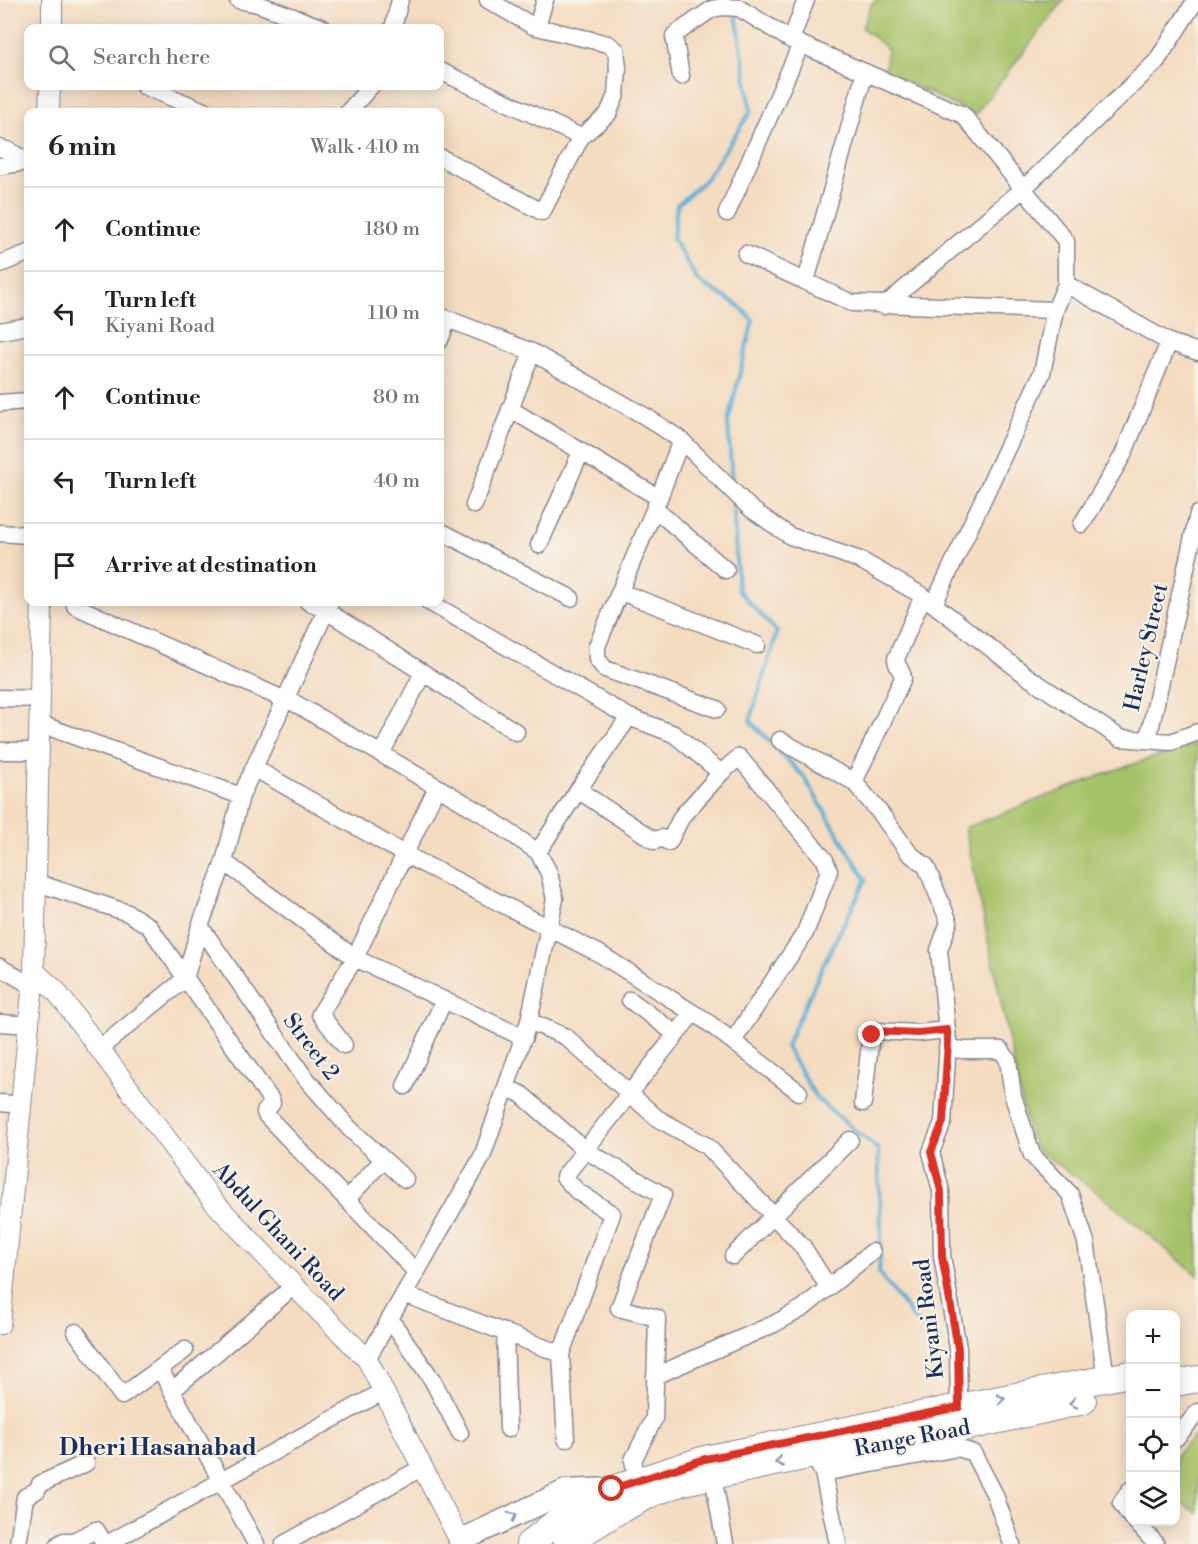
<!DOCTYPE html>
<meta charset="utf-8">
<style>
:root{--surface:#fff;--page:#f6f6f6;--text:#222;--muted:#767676;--line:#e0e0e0}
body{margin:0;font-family:"Libre Bodoni",serif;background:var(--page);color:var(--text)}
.controls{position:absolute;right:18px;bottom:18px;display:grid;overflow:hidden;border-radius:12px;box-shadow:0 3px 15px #0003}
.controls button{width:54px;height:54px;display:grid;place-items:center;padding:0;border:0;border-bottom:2px solid var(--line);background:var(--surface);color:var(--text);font:30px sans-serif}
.stop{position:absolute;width:18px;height:18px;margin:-14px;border:4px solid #d93025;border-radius:50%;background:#fff}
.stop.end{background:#d93025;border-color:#fff;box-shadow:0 2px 6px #0008}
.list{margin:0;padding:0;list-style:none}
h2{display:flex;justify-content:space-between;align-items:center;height:78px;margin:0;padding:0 24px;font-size:26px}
h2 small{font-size:20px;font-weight:400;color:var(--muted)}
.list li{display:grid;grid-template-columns:39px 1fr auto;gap:18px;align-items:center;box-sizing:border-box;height:84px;padding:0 24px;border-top:2px solid var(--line)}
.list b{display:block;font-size:22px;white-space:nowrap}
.list p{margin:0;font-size:20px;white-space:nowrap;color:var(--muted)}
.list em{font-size:20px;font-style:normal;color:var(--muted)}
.icon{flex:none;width:33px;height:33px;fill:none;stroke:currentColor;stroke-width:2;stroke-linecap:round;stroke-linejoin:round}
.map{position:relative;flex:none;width:1198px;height:1544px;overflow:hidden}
.search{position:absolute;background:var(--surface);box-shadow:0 3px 15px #0003;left:24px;top:24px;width:420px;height:66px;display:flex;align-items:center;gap:15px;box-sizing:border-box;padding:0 21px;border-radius:12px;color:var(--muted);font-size:22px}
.panel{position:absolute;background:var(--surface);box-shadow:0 3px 15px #0003;left:24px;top:108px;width:420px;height:498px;border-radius:12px}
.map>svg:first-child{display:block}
.green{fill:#a6c268;stroke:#607863;stroke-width:1.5}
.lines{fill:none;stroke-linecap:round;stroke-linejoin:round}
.stream{stroke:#59aed5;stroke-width:4}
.minor-casing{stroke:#888690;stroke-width:19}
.tertiary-casing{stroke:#888690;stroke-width:22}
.secondary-casing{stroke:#888690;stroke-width:25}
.primary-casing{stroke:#888690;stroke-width:28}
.minor{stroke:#fff;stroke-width:16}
.tertiary{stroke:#fff;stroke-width:20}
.secondary{stroke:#fff;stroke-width:22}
.primary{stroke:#fff;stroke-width:26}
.oneway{stroke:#8d97ae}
.route{stroke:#d93025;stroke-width:8}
.labels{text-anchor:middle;stroke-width:4.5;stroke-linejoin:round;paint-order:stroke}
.street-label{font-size:22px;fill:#1b2f5e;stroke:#f7f3e8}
.neighbourhood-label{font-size:24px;font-weight:bold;fill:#1b2f5e;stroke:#f7f3e8}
</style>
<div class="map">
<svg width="1198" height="1544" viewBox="0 0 1198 1544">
<rect width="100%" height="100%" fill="#f7f3e8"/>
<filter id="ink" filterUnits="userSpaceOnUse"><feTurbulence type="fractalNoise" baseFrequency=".0167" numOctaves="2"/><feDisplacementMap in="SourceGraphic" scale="12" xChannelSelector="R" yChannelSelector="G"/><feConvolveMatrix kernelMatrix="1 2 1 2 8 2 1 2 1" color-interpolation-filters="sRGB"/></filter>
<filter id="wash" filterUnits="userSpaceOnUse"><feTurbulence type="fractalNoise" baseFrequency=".008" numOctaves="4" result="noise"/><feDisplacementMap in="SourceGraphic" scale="24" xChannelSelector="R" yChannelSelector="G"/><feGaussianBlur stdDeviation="1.35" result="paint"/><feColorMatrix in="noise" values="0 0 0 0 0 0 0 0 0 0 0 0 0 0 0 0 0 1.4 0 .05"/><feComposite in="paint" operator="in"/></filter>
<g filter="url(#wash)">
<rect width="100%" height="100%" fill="#f4dcc1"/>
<!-- green -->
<path class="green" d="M877 0H1064L975 115 885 72 887 48 862 28 872 3Z
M1198 743V1276L1096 1191 1035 1149 1026 1123 965 828 1109 772Z
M1198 1432V1513L1176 1500V1455Z"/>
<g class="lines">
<!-- stream -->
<path class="stream" d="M732 482 728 422 753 320 738 305 698 281 673 239 677 205 706 179 751 111 736 13
M733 500 738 590 777 632 750 721 804 777 866 880 826 959 786 1047 817 1099 878 1149 881 1228 879 1273 916 1321 941 1341"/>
</g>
</g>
<g filter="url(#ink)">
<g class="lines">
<!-- minor casing -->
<g class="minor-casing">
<path id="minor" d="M238 0 258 4 323 28
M537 27 545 0
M393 28 400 0
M791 40 806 0
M440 71 581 137
M681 76 674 36 677 33 712 9 723 7 739 8 791 40 963 115 1066 241V284L1055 310 1042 373 934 604
M144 86 206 112
M348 112 371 86
M0 148 10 151 28 162
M440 157 542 212 581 137 608 114 616 95 618 68 616 50 608 44 533 26 488 0
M0 166 28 162
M727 213 801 44
M746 254 852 303 1055 310
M0 264 28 253
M806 281 865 72
M1066 284 1169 342 1198 352
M884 306 1023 189 1156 62 1196 0
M440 316 532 352 648 418 681 440 751 509 790 536 860 560 923 596 1028 677 1120 738 1171 742 1198 732
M0 331 28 326
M440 340 448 319
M0 403 28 401
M510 409 659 498
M681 440 659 498 597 646V659L605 669 717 709
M474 505 532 352
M655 509 726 570
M1082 524 1123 455 1169 342
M440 531 571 598
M0 533 28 535
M539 545 581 452
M621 592 757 645
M78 602 75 606 283 699 286 698 483 814 538 852 549 873 555 899 529 1021 482 1157 367 1359
M308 602 325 610 516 732
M429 602 629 717 674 734 721 773
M0 698 40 699
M40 724 241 796
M1148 739 1198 514
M780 740 854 782 881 814 909 853 926 866 949 922 939 950 948 1041 943 1122 931 1152 941 1191 942 1256 958 1348 959 1407
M0 751H39
M381 754 423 673
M254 768 406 855 600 954 693 1013
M854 782 903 678C902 670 896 666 896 659L923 596
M578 790 655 841 661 838 669 842 682 816 721 773 739 757 825 860 829 871 805 933 733 1041
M538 852 578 790 629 717
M224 862 355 958 524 1038
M35 882 128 913 149 926 271 1100 272 1103 265 1112 266 1115 416 1272
M200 926 303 1075 349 1128 405 1179
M0 967 33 987
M630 1000 676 1034
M529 1021 566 1037 657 1118 707 1146 803 1247 829 1288
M0 1023 30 1025
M344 1045 320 1014 355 958 437 787
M947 1048 962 1050H1001L1008 1060 1013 1096 1032 1155 1070 1194 1086 1242 1106 1378
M99 1049 185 979 200 926 224 862 241 796 330 602
M405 1086 444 1000
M507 1088 521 1094 585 1150 663 1195 619 1308 657 1318 654 1419 633 1460 637 1480
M0 1103 22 1105
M863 1103 871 1035 874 1031 918 1033 947 1030
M347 1199 383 1160
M733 1256 850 1140
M404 1294 561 1354
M390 1319 433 1381 460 1433
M76 1332 122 1396 185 1350
M505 1332 508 1429
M160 1369 256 1544
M655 1376 774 1324 803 1308 872 1252
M173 1390 294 1286
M1176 1438 1198 1412
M566 1439 561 1354 612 1214 577 1191 564 1177 693 1013 702 1018 799 1092
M818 1464 823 1473 838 1544
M823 1473 958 1448 973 1453 995 1495 1012 1544
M713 1476 725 1544
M1130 1490 1121 1503 1130 1516
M1136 1522 1156 1544
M18 1544 25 1497 37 1490 40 1484 86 1463
M59 1544 64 1541H73L96 1530 105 1544
M107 1544 384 1391
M284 1544 423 1467"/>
</g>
<!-- tertiary casing -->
<g class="tertiary-casing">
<path id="tertiary" d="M52 28V0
M49 112 50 86
M34 971 56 991 213 1201 294 1286 367 1359 460 1541
M0 1324 34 971 42 602"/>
</g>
<!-- secondary casing -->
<g class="secondary-casing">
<path id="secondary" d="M460 1544V1541L566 1491 612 1489"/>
</g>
<!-- primary casing -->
<g class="primary-casing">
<path id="primary" d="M1176 1383 1198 1379
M529 1544 564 1516 612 1489 705 1459 959 1407 1130 1374
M566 1544 618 1511 653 1493 683 1482 813 1455 915 1439 1083 1401"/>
</g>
<!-- minor -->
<use href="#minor" class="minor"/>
<!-- tertiary -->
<use href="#tertiary" class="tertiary"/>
<!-- secondary -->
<use href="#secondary" class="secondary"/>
<!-- primary -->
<use href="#primary" class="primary"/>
</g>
<!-- one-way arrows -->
<defs><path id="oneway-chevron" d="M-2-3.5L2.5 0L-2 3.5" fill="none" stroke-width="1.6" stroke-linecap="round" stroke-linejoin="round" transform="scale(1.5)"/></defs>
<g class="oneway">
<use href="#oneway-chevron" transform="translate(1001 1399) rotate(-11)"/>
<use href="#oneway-chevron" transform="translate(1073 1403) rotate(169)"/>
<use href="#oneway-chevron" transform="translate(779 1462) rotate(168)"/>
<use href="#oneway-chevron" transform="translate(513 1516) rotate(-25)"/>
</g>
</g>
<g class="lines" filter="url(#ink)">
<!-- route -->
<path class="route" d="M612 1489 705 1459 959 1407 958 1348 942 1256 941 1191 931 1152 943 1122 948 1041 947 1030 918 1033 874 1031 872 1035"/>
</g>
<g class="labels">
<!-- street labels -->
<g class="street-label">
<text transform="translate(1145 647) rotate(-77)" y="8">Harley Street</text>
<text transform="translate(312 1046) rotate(53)" y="8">Street 2</text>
<text transform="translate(279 1231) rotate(47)" y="8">Abdul Ghani Road</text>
<text transform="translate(928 1319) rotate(-97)" y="8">Kiyani Road</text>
<text transform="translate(912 1437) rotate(-11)" y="8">Range Road</text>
</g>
<!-- neighbourhood labels -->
<g class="neighbourhood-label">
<text x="158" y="1455">Dheri Hasanabad</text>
</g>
</g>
</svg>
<div class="controls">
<button>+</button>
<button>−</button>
<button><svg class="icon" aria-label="locate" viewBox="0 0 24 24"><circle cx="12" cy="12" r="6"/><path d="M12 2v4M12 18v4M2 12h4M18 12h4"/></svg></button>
<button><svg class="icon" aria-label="layers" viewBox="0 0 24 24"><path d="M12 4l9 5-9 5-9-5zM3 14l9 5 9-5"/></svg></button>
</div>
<div class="stop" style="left:612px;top:1489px"></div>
<div class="stop end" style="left:872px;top:1035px"></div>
<div class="search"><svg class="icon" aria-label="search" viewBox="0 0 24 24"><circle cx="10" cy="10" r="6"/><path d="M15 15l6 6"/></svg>Search here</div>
<section class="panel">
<h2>6 min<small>Walk · 410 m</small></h2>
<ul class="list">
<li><svg class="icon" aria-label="ahead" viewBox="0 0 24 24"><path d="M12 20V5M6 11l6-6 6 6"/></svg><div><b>Continue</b></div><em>180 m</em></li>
<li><svg class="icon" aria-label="left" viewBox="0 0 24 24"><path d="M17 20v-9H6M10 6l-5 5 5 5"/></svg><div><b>Turn left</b><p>Kiyani Road</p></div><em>110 m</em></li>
<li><svg class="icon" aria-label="ahead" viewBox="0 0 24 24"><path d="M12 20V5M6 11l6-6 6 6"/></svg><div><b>Continue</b></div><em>80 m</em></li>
<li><svg class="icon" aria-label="left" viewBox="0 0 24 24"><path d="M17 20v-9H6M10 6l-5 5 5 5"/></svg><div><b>Turn left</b></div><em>40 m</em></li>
<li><svg class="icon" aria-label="arrive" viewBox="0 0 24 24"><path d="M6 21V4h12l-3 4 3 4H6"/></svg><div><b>Arrive at destination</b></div></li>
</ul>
</section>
</div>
